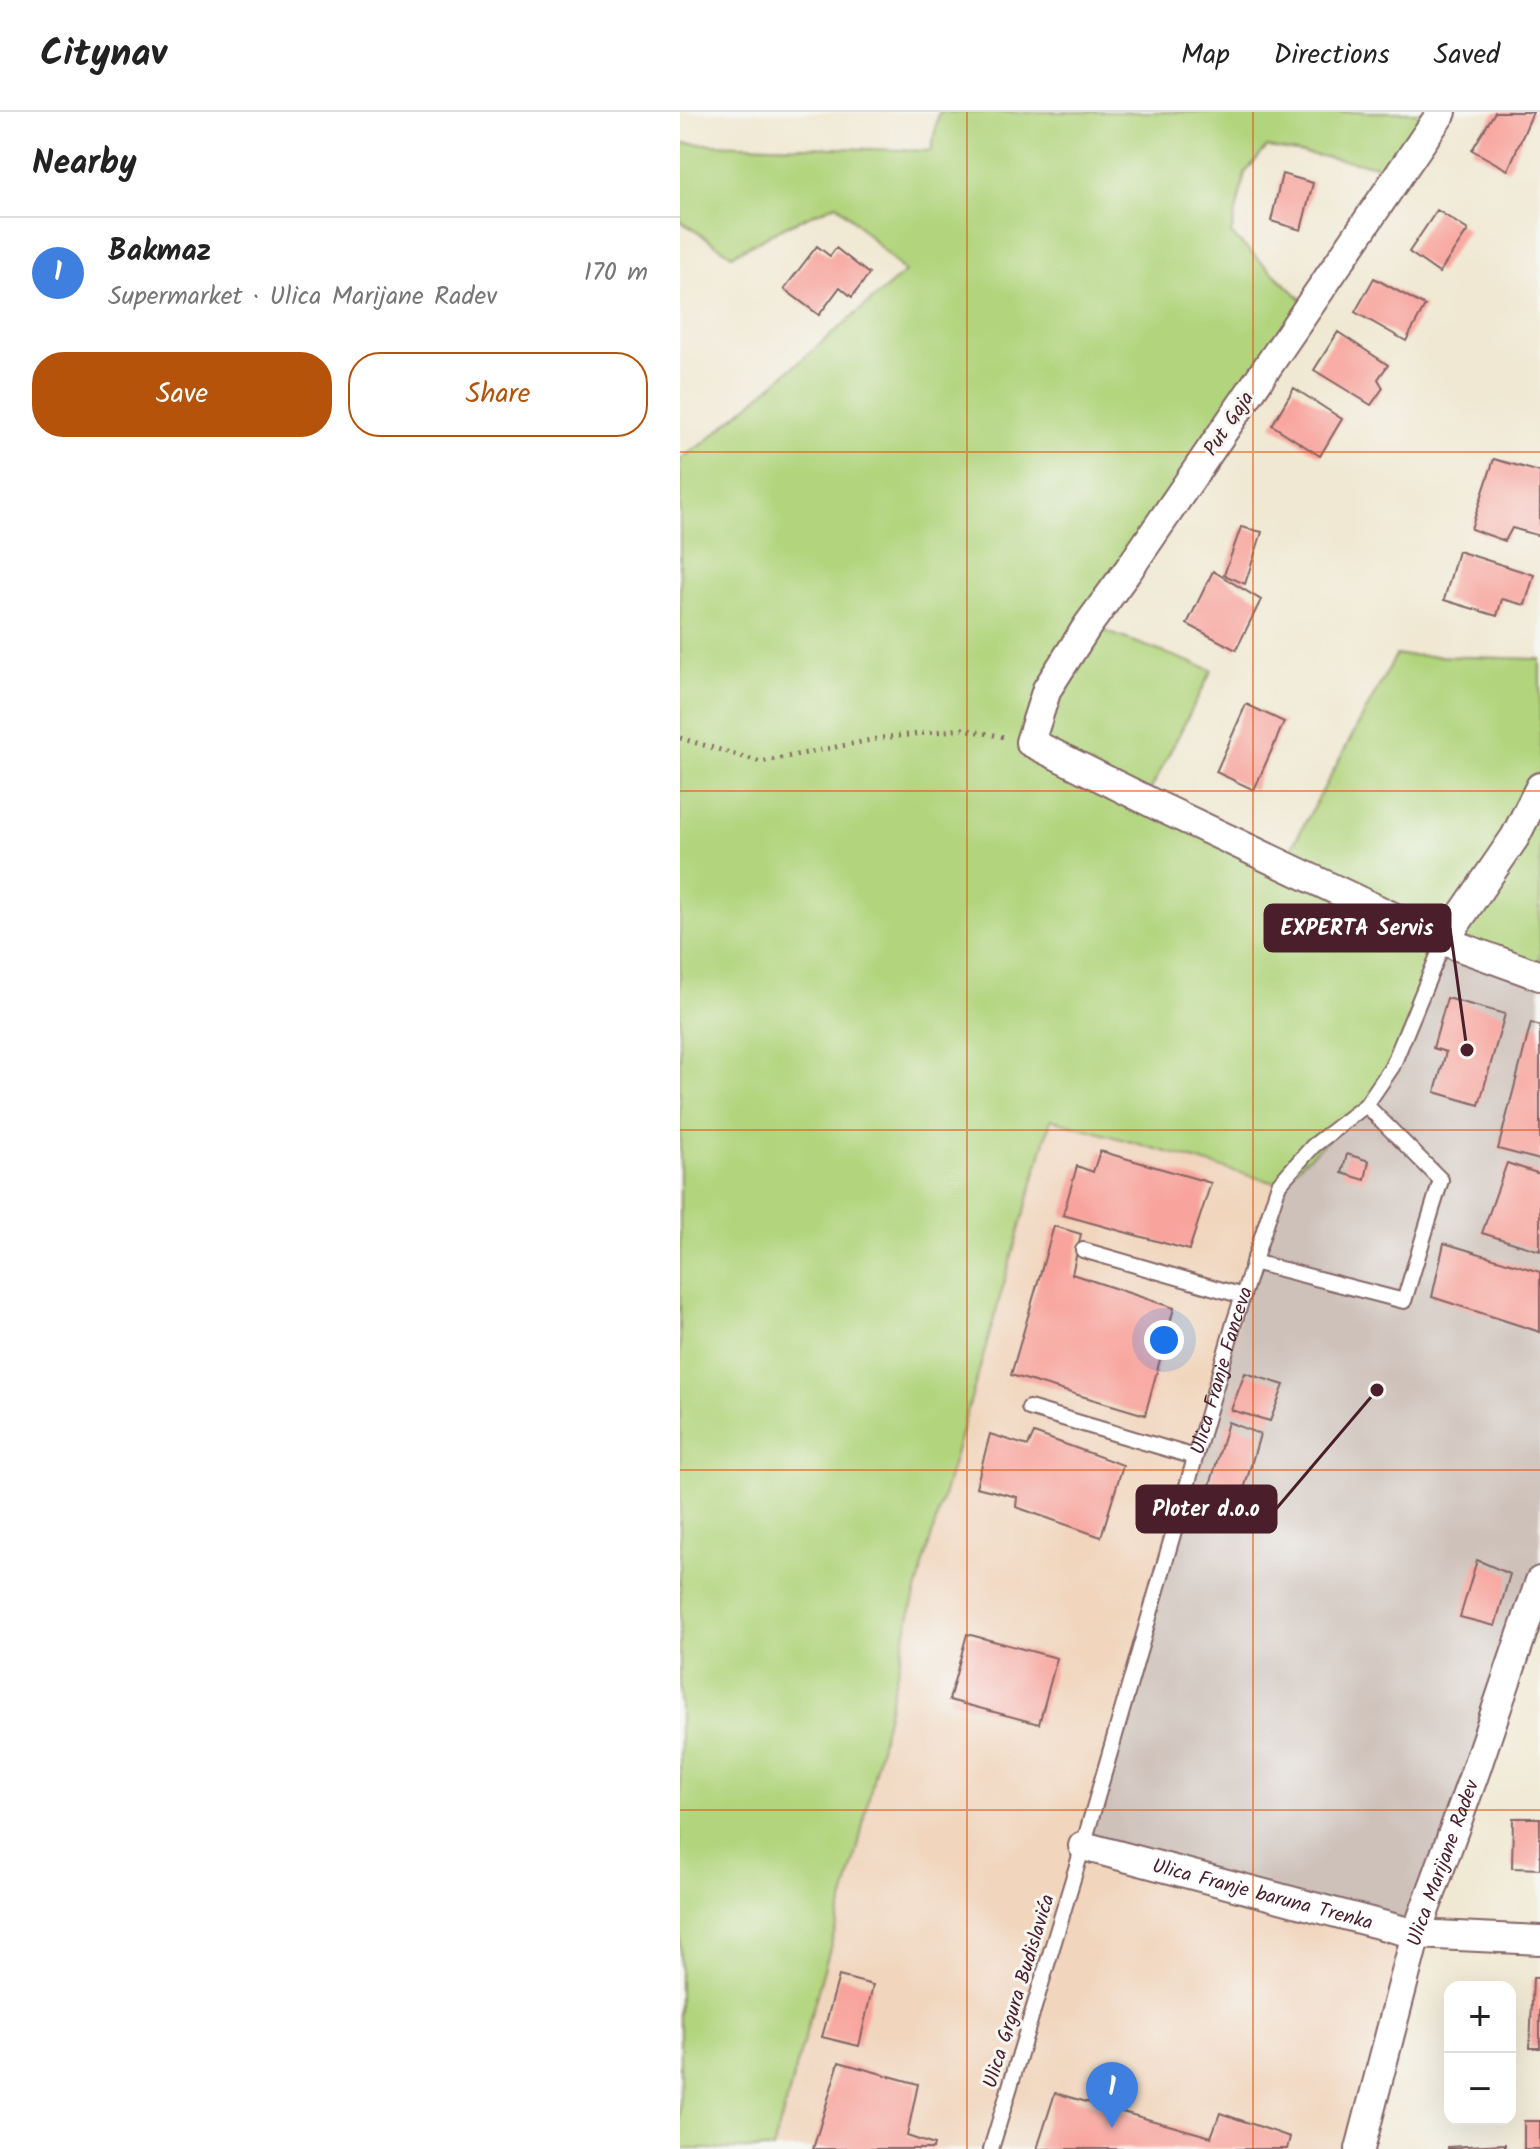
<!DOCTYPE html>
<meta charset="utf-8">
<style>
:root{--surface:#fff;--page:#f6f6f6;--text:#222;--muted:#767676;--line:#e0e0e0;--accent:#b45309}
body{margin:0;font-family:Kalam,sans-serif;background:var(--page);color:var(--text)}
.controls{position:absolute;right:24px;bottom:24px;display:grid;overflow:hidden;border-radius:16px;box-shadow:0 8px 32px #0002}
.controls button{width:72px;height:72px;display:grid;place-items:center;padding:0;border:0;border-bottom:2px solid var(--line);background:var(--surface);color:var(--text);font:40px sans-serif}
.you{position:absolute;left:484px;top:1228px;width:28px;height:28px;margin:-20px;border:6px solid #fff;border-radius:50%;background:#1a73e8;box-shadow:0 0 0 12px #1a73e833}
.badge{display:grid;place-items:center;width:52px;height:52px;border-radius:50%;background:var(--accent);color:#fff;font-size:26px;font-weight:700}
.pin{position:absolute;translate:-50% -66px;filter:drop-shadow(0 2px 4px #0008)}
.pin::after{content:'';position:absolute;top:42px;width:28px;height:24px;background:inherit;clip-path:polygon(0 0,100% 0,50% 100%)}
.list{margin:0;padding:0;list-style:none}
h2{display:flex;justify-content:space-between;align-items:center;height:104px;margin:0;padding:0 32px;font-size:34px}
h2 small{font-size:26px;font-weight:400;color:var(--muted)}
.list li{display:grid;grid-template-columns:52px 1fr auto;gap:24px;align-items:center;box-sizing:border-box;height:112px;padding:0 32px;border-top:2px solid var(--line)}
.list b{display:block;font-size:30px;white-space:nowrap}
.list p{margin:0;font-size:26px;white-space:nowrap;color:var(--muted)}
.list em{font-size:26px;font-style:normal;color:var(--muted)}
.actions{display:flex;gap:16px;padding:24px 32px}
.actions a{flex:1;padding:18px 0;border:2px solid var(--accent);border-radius:32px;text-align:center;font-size:28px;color:var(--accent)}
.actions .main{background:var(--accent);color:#fff}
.map{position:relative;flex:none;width:860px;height:2037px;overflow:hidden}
header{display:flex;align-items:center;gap:48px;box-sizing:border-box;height:112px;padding:0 40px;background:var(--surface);border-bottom:2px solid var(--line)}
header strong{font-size:38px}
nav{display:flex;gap:44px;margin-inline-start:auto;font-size:28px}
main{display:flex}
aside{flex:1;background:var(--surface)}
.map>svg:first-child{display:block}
.built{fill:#f1d5bd}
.industrial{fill:#cec1ba}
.green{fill:#b1d47c;stroke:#7e7a54;stroke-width:2}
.building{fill:#f8a39b}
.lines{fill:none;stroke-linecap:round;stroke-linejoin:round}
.service-casing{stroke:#846565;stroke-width:18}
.minor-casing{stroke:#846565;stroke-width:32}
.path{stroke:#846565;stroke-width:5;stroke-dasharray:2 6;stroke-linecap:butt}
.service{stroke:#fff;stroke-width:14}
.minor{stroke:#fff;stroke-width:28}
.grid{fill:none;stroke:#e0560e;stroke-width:2;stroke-opacity:0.55}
.labels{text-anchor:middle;stroke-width:6;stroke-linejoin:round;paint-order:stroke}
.street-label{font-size:20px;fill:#4a1f2b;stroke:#f6f6f2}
.leader{fill:none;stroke:#4a1f2b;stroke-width:3}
.callout-dot{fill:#4a1f2b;stroke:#f6f6f2;stroke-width:3}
.callout{fill:#4a1f2b;stroke:#4a1f2b;stroke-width:3}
.callout-label{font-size:22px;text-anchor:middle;font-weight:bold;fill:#fff}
</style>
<header>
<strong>Citynav</strong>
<nav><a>Map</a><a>Directions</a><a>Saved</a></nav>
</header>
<main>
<aside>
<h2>Nearby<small></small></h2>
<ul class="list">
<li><span class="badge" style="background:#3f7fe0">1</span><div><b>Bakmaz</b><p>Supermarket · Ulica Marijane Radev</p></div><em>170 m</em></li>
</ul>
<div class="actions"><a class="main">Save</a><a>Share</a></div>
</aside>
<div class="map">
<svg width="860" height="2037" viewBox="0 0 860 2037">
<rect width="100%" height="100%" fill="#f6f6f2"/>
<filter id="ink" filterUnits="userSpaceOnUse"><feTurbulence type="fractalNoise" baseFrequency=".0125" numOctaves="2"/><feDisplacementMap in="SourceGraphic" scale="16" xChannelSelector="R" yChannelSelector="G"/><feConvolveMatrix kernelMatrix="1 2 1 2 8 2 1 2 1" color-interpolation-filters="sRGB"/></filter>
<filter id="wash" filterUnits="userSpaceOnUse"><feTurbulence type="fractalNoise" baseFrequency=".006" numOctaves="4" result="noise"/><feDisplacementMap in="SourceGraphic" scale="32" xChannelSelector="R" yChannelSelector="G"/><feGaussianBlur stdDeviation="1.8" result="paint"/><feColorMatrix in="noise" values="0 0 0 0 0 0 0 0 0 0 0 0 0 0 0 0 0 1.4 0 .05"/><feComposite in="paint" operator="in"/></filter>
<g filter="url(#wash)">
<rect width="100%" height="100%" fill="#f0e8d2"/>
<!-- built -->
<path class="built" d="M371 1007 599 1072 736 1822 669 2037H93L175 1748 232 1493Z"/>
<!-- industrial -->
<path class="industrial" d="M764 829 860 864V1463L736 1822 403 1734 599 1072Z"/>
<!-- green -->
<path class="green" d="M259 0H762L722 58 587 35 565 61 551 122 629 194 408 513 532 558 468 683 606 746 716 543 860 547V864L764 829 712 955 686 993 599 1072 371 1007 232 1493 175 1748 93 2037H0V347L24 331 225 160 157 92 104 115 52 143 0 109V31L251 39Z"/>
<g id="blocks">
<!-- building -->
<path class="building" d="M815 0H853L828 58 792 38Z
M602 62 633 71 621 118 591 109Z
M757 98 788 118 759 161 729 140Z
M137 134 150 144 156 136 189 162 172 185 160 175 139 203 104 177Z
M694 166 745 194 726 229 675 200Z
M658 220 708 253 698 267 703 276 691 293 634 258Z
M614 276 662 307 640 344 592 313Z
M814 347 860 360V424L832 416 825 429 791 417Z
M561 415 582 420 565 472 544 463Z
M778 439 854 463 845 493 822 487 817 504 764 488Z
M533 459 581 488 556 538 507 512Z
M566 592 604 610 574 678 536 660Z
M767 886 825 902 799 993 755 980 766 940 753 936Z
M851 911 860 914V1048L818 1037Z
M420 1039 531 1071 509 1138 383 1103 397 1054 413 1060Z
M667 1042 689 1049 685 1068 662 1061Z
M827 1051 860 1062V1139L802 1121Z
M374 1114 401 1122 392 1162 494 1196 465 1303 331 1263Z
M764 1131 860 1160V1220L752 1185Z
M565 1261 604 1273 590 1309 551 1298Z
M548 1310 580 1322 554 1412 522 1402Z
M354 1321 443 1353 421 1425 336 1395 337 1385 296 1375 310 1322 348 1334Z
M797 1448 830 1462 815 1514 780 1505Z
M287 1522 377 1546 359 1612 269 1588Z
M833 1706H860V1757L832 1756Z
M159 1864 193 1873 179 1934 142 1925Z
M853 1866H860V1936H850Z
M159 1950 238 1972 227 2024 254 2033 253 2037H133Z
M375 1981 531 2025 540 2001 610 2025 607 2037H357Z
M844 2009H860V2037H844Z
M825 2032V2037H768V2035Z"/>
</g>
</g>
<g filter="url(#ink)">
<use href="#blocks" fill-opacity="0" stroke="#846565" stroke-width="2"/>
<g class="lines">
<!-- service casing -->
<g class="service-casing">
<g id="service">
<path d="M403 1138 563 1184"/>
<path d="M573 1150 724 1189 761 1068 686 993"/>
<path d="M349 1296 515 1345"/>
<path id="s1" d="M311 2037 403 1734 554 1211 599 1072 633 1034 686 993 712 955 764 829"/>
</g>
</g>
<!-- minor casing -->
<g class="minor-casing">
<g id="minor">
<path d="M762 0 449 457 408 513 367 577 350 630 476 693 764 829 860 864"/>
<path d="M764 829 835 725 860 675"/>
<path id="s2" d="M403 1734 736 1822 860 1828"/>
<path id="s3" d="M680 2037 736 1822 794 1663 860 1469"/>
</g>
</g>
<!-- path -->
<path class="path" d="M0 626 81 650 201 626 283 617 325 625"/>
<!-- service -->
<use href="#service" class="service"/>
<!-- minor -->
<use href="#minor" class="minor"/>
</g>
</g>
<!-- grid -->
<path class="grid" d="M287 0V2037M573 0V2037M0 340H860M0 679H860M0 1018H860M0 1358H860M0 1698H860"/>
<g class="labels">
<!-- street labels -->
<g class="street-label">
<text transform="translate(548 311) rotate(-56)" y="7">Put Gaja</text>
<text dy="7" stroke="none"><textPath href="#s1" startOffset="812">Ulica Franje Fanceva</textPath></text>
<text dy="7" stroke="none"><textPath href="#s3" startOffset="298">Ulica Marijane Radev</textPath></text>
<text dy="7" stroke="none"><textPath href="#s2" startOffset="186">Ulica Franje baruna Trenka</textPath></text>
<text transform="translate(338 1879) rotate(-73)" y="7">Ulica Grgura Budislavića</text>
</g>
</g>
<!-- callouts -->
<path class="leader" d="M787 938L770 816M697 1278L596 1397"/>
<g class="callout-dot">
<circle cx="787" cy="938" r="8"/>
<circle cx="697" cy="1278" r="8"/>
</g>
<g class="callout">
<rect x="585" y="793" width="185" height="46" rx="8"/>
<rect x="457" y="1374" width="139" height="46" rx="8"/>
</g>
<g class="callout-label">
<text x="677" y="823">EXPERTA Servis</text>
<text x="526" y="1404">Ploter d.o.o</text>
</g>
</svg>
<div class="controls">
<button>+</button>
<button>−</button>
</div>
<div class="you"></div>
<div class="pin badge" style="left:432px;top:2016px;background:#3f7fe0">1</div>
</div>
</main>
